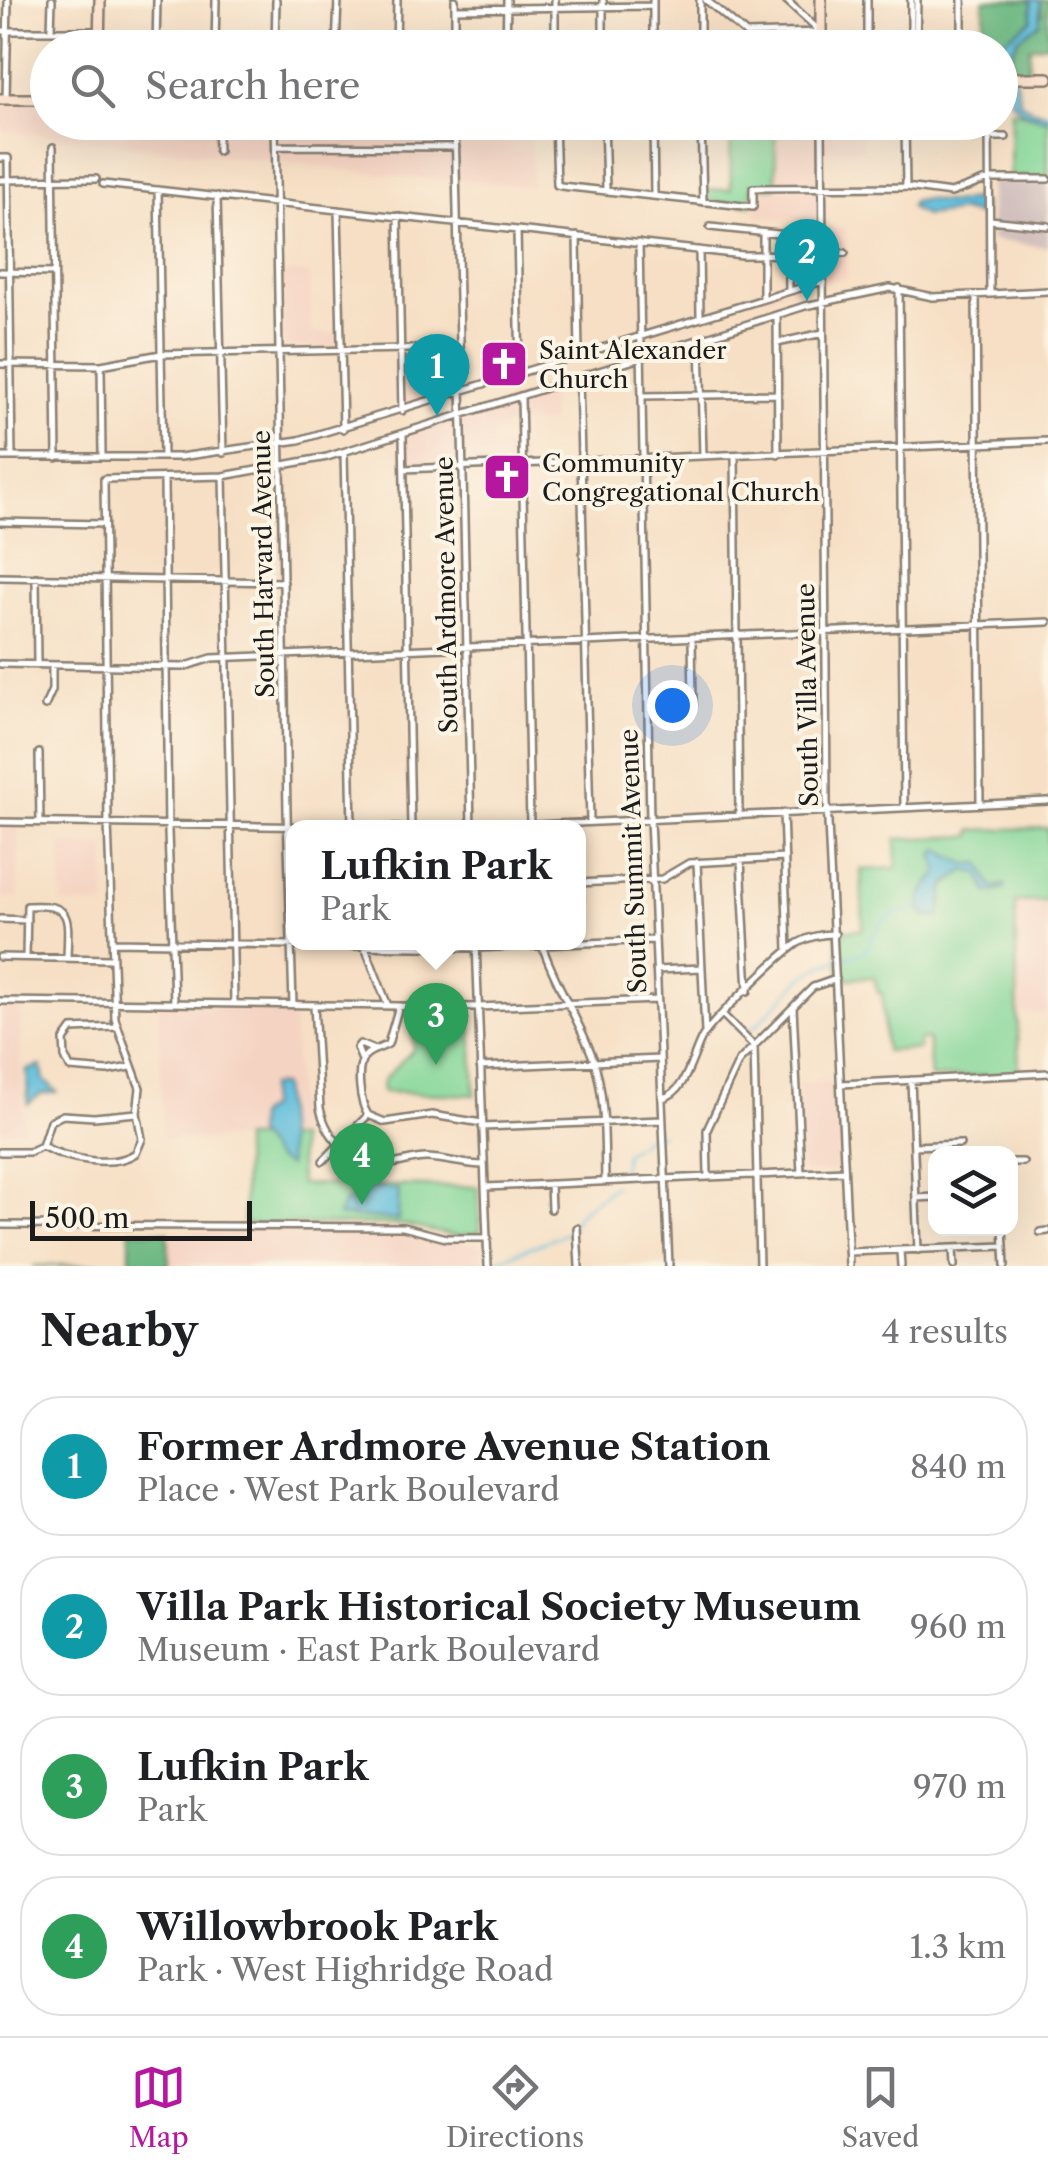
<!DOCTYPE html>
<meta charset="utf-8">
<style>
:root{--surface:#fff;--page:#f6f6f6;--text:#202124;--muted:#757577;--line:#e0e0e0;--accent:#b5179e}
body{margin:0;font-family:"Libre Caslon Text",serif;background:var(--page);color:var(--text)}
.controls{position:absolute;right:30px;bottom:30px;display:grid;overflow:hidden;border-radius:20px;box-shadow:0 10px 40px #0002}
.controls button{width:90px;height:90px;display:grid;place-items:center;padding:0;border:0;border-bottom:2px solid var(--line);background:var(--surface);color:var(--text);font:50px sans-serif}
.scale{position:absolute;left:30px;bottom:25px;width:222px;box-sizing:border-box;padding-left:10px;border:5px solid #1c1c1c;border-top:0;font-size:28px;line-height:35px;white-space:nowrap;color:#1c1c1c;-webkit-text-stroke:8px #fcf5e5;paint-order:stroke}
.you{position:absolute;left:672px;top:705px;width:35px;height:35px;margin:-25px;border:8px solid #fff;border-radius:50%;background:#1a73e8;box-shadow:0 0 0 15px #1a73e833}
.badge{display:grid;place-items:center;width:65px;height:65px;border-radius:50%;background:var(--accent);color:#fff;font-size:32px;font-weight:700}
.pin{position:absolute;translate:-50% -82px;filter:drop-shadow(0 2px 5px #0008)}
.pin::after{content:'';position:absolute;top:52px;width:35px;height:30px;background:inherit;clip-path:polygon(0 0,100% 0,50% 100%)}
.popup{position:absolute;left:286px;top:820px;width:300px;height:130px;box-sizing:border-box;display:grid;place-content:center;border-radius:20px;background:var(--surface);filter:drop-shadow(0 2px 8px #0005);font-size:32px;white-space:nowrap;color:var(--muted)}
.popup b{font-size:38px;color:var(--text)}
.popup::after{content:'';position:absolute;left:50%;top:100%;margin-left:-20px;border:20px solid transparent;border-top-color:var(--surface)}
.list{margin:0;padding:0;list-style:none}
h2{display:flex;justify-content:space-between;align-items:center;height:130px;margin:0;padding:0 40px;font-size:42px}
h2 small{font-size:32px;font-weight:400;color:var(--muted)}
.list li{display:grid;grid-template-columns:65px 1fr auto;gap:30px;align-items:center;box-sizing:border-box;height:140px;margin:0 20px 20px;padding:0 20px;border:2px solid var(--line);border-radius:40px}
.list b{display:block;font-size:38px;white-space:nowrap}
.list p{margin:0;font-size:32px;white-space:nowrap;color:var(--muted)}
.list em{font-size:32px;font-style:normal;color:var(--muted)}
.icon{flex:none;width:55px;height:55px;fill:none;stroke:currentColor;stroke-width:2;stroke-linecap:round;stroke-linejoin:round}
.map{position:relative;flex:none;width:1048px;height:1266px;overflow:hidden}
.search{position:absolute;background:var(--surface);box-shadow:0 10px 40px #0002;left:30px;right:30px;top:30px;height:110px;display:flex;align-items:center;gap:25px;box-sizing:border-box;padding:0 35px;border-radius:55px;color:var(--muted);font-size:38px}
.sheet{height:770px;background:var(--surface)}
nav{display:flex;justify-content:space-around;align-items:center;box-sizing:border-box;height:140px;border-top:2px solid var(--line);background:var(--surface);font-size:28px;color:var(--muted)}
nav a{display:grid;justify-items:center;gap:5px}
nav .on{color:var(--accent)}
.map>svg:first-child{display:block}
.built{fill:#f5d3c2}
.industrial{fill:#d1c0bd}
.green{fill:#83d698;stroke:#50795a;stroke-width:2.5}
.forest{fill:#6ab780;stroke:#436a4e;stroke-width:2.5}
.water{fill:#5cbcda;stroke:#3c6c7b;stroke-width:2.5}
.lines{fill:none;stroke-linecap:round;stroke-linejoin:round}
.stream{stroke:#5cbcda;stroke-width:2.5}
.street-casing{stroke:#897e70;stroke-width:10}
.secondary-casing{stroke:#897e70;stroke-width:14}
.street{stroke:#fff;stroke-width:5}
.secondary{stroke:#fde4d0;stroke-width:9}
.labels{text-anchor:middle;stroke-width:8;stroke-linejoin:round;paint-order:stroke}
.poi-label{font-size:25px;fill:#1c1c1c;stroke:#fcf5e5;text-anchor:start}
.street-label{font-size:25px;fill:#1c1c1c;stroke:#fcf5e5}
</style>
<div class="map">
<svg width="1048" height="1266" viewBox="0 0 1048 1266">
<rect width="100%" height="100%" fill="#fcf5e5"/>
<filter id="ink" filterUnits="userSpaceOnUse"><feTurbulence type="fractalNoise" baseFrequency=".01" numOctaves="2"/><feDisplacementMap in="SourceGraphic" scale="20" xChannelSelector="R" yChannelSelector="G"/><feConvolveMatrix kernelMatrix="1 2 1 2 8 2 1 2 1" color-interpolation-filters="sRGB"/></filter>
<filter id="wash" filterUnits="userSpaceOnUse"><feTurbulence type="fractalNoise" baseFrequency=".0048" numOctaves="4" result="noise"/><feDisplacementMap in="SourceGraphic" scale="40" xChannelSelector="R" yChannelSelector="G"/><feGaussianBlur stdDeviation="2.25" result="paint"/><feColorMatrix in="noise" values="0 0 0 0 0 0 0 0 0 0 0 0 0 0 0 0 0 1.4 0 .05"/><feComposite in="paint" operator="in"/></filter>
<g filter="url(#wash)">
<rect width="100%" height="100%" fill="#f6dfc4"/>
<!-- built -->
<path class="built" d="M0 100H47L48 122 531 123 532 187 458 178 454 182 0 130Z
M775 123H820L821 187H776Z
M823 123H904V135H863L862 149 823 150Z
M821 189V223L755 215V190Z
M789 227 821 231 822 280 764 297V286L789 288Z
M846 227 847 277 824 283 823 228Z
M282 273H309L311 333H340L341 349 284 348Z
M402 373H460V392L403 410Z
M550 389 551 422H522L492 431 493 447 523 446 524 466 402 470V436Z
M0 823H18V898L0 897Z
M61 845 105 846 106 905 62 904Z
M1048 901V1013L1018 1014 1015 902Z
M0 1002 19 1003 24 1129 0 1130Z
M158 1005 293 1007 298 1139H163Z
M840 1082 843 1171 802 1172 798 1083Z
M313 1228 403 1229 440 1239 482 1245V1266H169L168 1232Z"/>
<!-- industrial -->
<path class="industrial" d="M1048 180V247L991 240 990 181Z"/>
<!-- green -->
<path class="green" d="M1011 110 1048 120V177L1010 178Z
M730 123H775L776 187H752L751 205 704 200V191L731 189Z
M1048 828V901L1015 902 1019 1074 931 1078 928 1039 919 1040V1049L885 1051 882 993H878L874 977 840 979 837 931 863 929 861 870 897 868 896 839 972 836V830Z
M414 1028 472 1029 475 1095 382 1092 383 1080 413 1050Z
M243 1139H298L300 1184 478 1187 480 1233 454 1236 404 1225 244 1224Z"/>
<!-- forest -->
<path class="forest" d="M984 0H1031L1032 20 1007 38 1002 45H984Z
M1040 0H1048V44L1030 47 1028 73H1014C1007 40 1022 37 1042 14Z
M130 1231 168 1232 169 1266H33L130 1265Z"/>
<!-- water -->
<path class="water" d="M1031 0H1040V23L1018 38 1010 54 1020 102 1033 110 1048 113V120L1022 112 1011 101 1001 49 1005 39 1032 20Z
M926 199 949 203 975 199 983 206 982 216 962 211 925 216 910 207 912 202Z
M939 850 966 864 981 863 992 887 1005 885V889L988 893 979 873 965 870 945 886 940 917H925C913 900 927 886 939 873L934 854Z
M41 1066 44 1080 57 1092 41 1094 28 1104 27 1070Z
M276 1085 282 1086 288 1166 275 1159 256 1135 257 1115 268 1108 269 1087Z
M370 1188 399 1190 398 1220 338 1216 344 1202 361 1198Z"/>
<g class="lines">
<!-- stream -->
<path class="stream" d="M746 1031 755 1027 803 977 821 966 865 951C884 917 880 917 920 908
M621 1175 625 1153 649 1136 661 1134
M492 1262 560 1236 568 1232 578 1214 614 1186
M478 1266 483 1264"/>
</g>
</g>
<g filter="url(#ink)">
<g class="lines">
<!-- street casing -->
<g class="street-casing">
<path id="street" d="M700 0V48
M706 0 746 34 821 32
M786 0 821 32
M455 9 653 6
M0 31H99
M51 31 52 0
M156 48 157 0
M215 48 216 0
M275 48 276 0
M336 48 338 0
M396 48 397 0
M455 48V0
M506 48 507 0
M555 48V0
M603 48V0
M653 48V0
M867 48V0
M911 48V0
M916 48 917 0
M962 48V0
M6 99 8 0
M217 122 218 151
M275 122 287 812 293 1005
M455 122 471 828
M555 122 557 185 561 186 753 207V188L906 187 951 193 989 179H1048
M604 122 606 189
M653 122 654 196
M701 122 703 202
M822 122 827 801 849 1266
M905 122 906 187
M989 122 990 294
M990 137H1006
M276 146 456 147
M53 147 57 458
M0 158H8L12 457
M0 180 96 179
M103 184 742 255 845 253
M158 190 163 457
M217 196 223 453
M338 210 343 429
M398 216 402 411
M990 220 1048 226
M710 227 788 235 789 290
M517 230 520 373
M763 234V298
M577 236 579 355
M639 243 650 819 669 1266
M699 250 700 316
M0 272 54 273
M899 288 904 808
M976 295 980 804
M777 315 778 454
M700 339 703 456
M777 343 823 333
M0 364 101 365 161 354 460 348
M101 365 102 457
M579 378 590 822
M642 396 777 394
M521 397 530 824
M403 435 411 828
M344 453 352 828
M735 456 739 815
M0 457H180L299 440 823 281
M404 469 1048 441
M223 476 234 1002
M164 480 168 832 174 1002
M0 522 104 524
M0 577 284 582
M36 577 37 664
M692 637 693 705
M0 664 183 667 212 658 1048 622
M45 706 52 690V665
M39 753 40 823
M783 813 788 950
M0 822 400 828
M472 828 1048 801
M741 860 748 991
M697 862 705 1033
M578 883 662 879 689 863 785 858
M0 919 27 920
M113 942 476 948 654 940
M363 942 388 1006
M476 942 488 1266
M542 945C555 985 579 1019 593 1058 606 1096 604 1141 605 1181
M0 957 112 959
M26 957 27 906C74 903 68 918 67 958
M656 970 702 968
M0 1001 478 1007 657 1000
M314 1005 320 1108C327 1140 354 1165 388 1164 402 1164 414 1157 428 1158 447 1159 464 1165 484 1165
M793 1007 801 1173
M723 1015 754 1046 759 1266
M117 1027 72 1029 64 1040 65 1057 70 1068 107 1071 131 1067
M361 1058 357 1048 360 1044 374 1050
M480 1067 660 1059
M911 1080 918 1250
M841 1084 1048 1073
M662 1098C686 1094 692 1055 703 1036 713 1020 781 954 798 943 810 936 821 934 835 934
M368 1115C360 1103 355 1068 365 1056 371 1049 381 1049 388 1044L399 1006
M368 1115 385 1122 432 1115 482 1123
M482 1127 662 1120
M42 1146C66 1159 112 1169 136 1153L142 1139 137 1113 140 1088 115 1019 108 823 104 479 223 476 327 457 805 306 890 288 933 297 1048 291
M914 1146 960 1144
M0 1152H29L42 1146 50 1121 63 1115 94 1117 137 1113
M323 1161 368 1115
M1010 1162H1023
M708 1176 707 1130 739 1061 813 987 836 979
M550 1184 551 1209
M486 1187 844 1171
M916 1198 936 1197
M0 1225 403 1227 446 1238H488
M577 1228 579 1266
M1003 1228 1005 1266
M1040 1232 1048 1231
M953 1248 954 1266
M900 1251 901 1266
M848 1252 1004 1246"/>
</g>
<!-- secondary casing -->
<g class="secondary-casing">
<path id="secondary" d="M99 48 100 0
M821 48V0
M1000 78H1048
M0 99H48"/>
</g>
<!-- street -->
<use href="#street" class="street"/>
<!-- secondary -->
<use href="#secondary" class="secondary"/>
</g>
</g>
<!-- icons -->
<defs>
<g id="church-square" transform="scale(2.5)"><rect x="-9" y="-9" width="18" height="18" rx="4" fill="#b5179e" stroke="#fcf5e5"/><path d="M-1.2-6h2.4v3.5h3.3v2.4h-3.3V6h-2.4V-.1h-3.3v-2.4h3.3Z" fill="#fff"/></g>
</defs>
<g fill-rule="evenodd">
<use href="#church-square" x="504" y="364"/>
<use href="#church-square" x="507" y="477"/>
</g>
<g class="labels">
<!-- poi labels -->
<g class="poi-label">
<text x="539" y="359">Saint Alexander<tspan x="539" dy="29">Church</tspan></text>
<text x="542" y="472">Community<tspan x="542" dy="29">Congregational Church</tspan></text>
</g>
<!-- street labels -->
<g class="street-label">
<text transform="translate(263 564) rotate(-91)" y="9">South Harvard Avenue</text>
<text transform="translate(446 595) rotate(-91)" y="9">South Ardmore Avenue</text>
<text transform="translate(807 695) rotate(-91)" y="9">South Villa Avenue</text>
<text transform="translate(633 861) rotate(-92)" y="9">South Summit Avenue</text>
</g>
</g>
</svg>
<div class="controls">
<button><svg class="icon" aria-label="layers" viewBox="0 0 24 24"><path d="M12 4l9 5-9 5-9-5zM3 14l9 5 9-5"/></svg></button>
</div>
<div class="scale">500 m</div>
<div class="you"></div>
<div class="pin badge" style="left:437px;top:416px;background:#0f9aa8">1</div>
<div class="pin badge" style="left:807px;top:301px;background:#0f9aa8">2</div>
<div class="pin badge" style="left:436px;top:1065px;background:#2e9e5b">3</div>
<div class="popup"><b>Lufkin Park</b>Park</div>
<div class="pin badge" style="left:362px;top:1205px;background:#2e9e5b">4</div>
<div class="search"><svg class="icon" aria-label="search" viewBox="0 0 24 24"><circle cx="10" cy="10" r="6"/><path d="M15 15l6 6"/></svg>Search here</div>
</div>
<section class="sheet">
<h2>Nearby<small>4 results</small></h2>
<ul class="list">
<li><span class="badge" style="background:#0f9aa8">1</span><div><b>Former Ardmore Avenue Station</b><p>Place · West Park Boulevard</p></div><em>840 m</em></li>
<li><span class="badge" style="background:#0f9aa8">2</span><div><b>Villa Park Historical Society Museum</b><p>Museum · East Park Boulevard</p></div><em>960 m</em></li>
<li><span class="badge" style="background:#2e9e5b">3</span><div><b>Lufkin Park</b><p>Park</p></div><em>970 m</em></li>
<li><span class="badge" style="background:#2e9e5b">4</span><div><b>Willowbrook Park</b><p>Park · West Highridge Road</p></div><em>1.3 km</em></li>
</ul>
</section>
<nav>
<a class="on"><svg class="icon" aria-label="map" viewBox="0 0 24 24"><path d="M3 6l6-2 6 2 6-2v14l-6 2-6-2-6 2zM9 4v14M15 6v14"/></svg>Map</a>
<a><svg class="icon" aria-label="directions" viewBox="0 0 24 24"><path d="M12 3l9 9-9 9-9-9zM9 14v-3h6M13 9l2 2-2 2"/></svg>Directions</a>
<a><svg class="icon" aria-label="saved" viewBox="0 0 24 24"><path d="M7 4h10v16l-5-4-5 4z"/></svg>Saved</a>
</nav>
